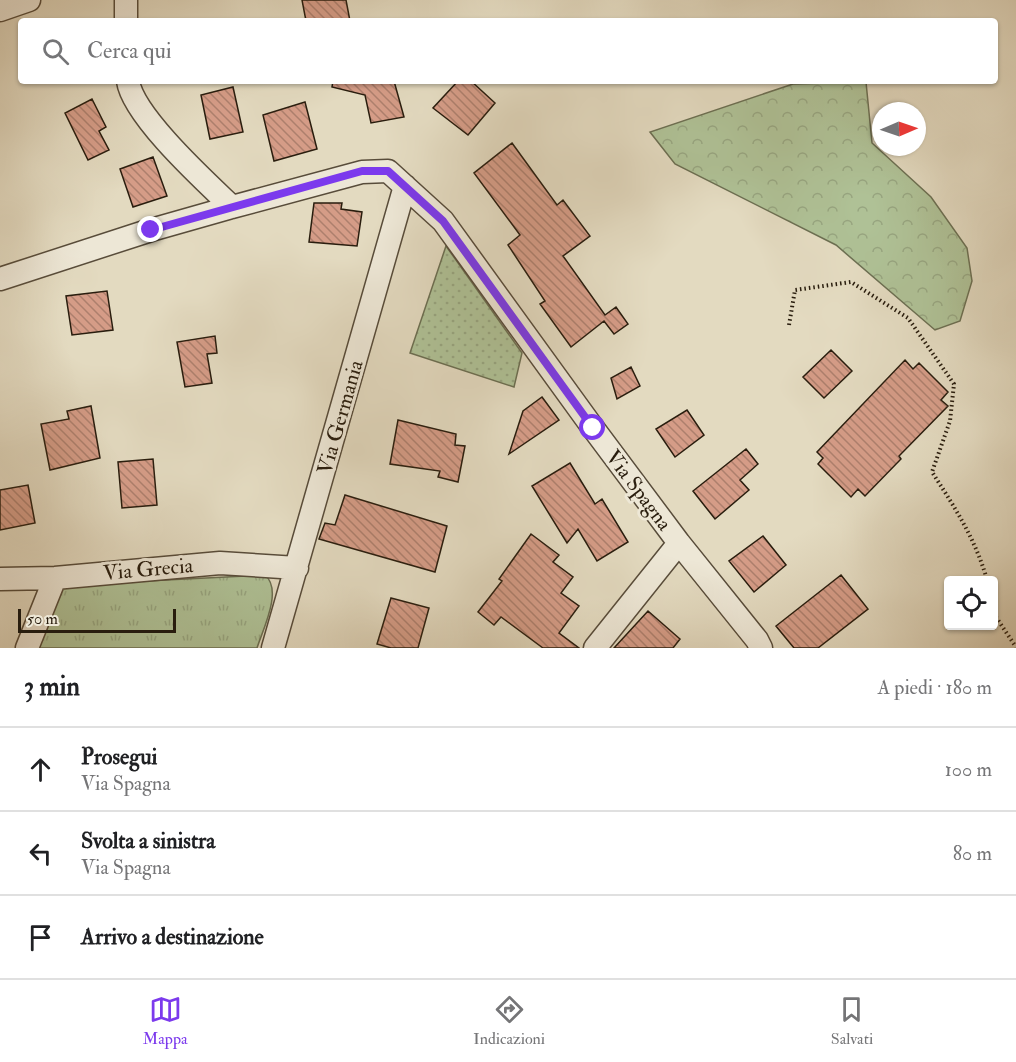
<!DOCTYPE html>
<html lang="it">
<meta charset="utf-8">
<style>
:root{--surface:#fff;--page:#f6f6f6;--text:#202124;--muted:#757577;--line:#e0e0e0;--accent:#7c3aed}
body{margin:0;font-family:"IM FELL Double Pica",serif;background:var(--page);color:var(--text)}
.controls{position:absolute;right:18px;bottom:18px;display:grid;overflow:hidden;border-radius:6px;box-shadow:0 2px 4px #0004}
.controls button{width:54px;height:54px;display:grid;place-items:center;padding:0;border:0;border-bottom:2px solid var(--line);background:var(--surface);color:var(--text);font:30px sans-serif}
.compass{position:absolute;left:872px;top:102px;width:54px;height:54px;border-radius:50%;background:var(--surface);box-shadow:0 2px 4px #0004;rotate:88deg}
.scale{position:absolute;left:18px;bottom:15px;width:158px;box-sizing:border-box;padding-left:6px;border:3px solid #291d0e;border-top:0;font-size:16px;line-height:21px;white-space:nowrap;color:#291d0e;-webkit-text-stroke:4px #ede7d6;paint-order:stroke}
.stop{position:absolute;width:18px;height:18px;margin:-14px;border:4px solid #7c3aed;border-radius:50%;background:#fff}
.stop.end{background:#7c3aed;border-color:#fff;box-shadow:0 2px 6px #0008}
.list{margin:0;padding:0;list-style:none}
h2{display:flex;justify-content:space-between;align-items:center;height:78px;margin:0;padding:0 24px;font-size:26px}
h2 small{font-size:20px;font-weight:400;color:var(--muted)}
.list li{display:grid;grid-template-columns:39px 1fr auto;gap:18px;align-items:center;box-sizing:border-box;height:84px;padding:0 24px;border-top:2px solid var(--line)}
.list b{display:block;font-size:22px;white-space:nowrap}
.list p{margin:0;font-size:20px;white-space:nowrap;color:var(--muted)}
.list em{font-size:20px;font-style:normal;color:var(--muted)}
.icon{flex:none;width:33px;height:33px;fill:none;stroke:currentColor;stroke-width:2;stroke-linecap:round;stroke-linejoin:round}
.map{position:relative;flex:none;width:1016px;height:648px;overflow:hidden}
.search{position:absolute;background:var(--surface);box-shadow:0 2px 4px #0004;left:18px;right:18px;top:18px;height:66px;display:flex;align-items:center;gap:15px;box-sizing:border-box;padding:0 21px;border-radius:6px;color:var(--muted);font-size:22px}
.sheet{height:330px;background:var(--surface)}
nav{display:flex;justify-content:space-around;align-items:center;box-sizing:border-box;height:84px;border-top:2px solid var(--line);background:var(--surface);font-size:16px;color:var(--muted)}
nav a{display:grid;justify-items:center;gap:3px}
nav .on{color:var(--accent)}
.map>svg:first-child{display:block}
.grass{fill:url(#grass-tufts);stroke:#6c6f52;stroke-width:1.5}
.forest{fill:url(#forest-crowns);stroke:#6c6f52;stroke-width:1.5}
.park{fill:url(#park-dots);stroke:#6c6f52;stroke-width:1.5}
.building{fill:url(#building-back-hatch);stroke:#291d0e;stroke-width:1.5}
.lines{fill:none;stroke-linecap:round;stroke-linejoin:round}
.street-casing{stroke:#584c3a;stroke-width:25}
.path{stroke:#291d0e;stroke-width:4;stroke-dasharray:1.5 3;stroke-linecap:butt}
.street{stroke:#ede7d6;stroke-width:22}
.route{stroke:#7c3aed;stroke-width:8}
.labels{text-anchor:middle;stroke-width:6;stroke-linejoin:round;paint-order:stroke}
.street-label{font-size:21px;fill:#291d0e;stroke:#ede7d6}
</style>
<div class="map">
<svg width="1016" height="648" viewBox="0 0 1016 648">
<defs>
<pattern id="grass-tufts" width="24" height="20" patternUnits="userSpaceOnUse" patternTransform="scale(1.5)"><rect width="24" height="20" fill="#afc196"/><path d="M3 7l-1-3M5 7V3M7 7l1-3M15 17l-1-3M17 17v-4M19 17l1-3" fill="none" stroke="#97a580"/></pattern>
<pattern id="forest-crowns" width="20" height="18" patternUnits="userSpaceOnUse" patternTransform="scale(1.5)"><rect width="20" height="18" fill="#afc196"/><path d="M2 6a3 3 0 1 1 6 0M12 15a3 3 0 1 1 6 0" fill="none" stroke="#97a580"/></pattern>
<pattern id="park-dots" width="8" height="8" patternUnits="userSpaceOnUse" patternTransform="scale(1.5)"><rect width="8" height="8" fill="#afc196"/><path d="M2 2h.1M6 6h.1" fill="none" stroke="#97a580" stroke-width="1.8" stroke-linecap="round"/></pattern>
<pattern id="building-back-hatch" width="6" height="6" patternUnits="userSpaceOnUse" patternTransform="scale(1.5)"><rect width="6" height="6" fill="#d59c87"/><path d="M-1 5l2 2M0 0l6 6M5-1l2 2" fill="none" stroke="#ad7f6d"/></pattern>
</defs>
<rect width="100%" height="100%" fill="#e3dac0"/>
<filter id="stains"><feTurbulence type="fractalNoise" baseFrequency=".00333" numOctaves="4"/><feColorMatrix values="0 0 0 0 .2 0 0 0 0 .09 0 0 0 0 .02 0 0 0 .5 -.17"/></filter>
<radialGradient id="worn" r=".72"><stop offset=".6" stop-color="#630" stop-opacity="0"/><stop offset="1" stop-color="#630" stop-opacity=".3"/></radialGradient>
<!-- grass -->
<path class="grass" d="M265 575C283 590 263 629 257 648H39L61 590 66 585Z"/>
<!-- forest -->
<path class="forest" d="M866 82 872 143 931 197 967 248 972 281 960 321 935 330 836 245 675 164 650 132 793 84Z"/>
<!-- park -->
<path class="park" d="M446 246 522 353 514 387 410 353Z"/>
<!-- building -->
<path class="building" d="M302 0H346L350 21H306Z
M333 81H394L404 117 371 123 365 95 332 87Z
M458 81H471L495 103 468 135 433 108Z
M233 87 243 132 210 139 201 95Z
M92 99 106 127 99 131 109 150 88 160 65 113Z
M305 102 317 149 274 161 263 115Z
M512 143 557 205 563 200 590 236 563 256 605 315 616 307 628 324 614 334 604 321 571 347 540 304 545 301 508 245 520 235 474 173Z
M153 157 167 196 133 207 120 169Z
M314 203H342L341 209 362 212 357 246 309 242Z
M107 291 113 330 72 335 66 296Z
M215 336 217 353 207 354 212 383 185 387 177 342Z
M831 350 852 371 824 398 803 377Z
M905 360 913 369 919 363 948 392 941 400 948 406 899 456 901 459 865 496 858 489 851 497 818 464 823 458 817 452Z
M631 367 640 386 617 399 611 378Z
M542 397 559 420 509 454 523 411Z
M91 406 100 458 50 470 41 424 69 419 67 411Z
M687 410 704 435 675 457 656 429Z
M398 420 456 434 455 445 465 446 458 482 438 477 440 471 390 464Z
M746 449 758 464 740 480 749 490 715 519 693 491Z
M153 459 157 505 122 508 118 462Z
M570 463 595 504 602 499 628 542 597 561 578 529 567 543 532 486Z
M28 485 35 523 0 530V490Z
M345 495 447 526 435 572 319 539 325 523 335 525Z
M531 534 559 555 553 562 573 577 561 593 579 606 559 633 579 648H543L501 617 494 625 478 612 502 581 499 579Z
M763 536 786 565 754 592 729 561Z
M841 575 868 609 818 648H794L776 626Z
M391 598 429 608 418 648H391L377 644Z
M648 611 680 639 673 648H614Z"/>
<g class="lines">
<!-- street casing -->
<g class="street-casing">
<path id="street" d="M0 10 29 0
M126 21V0
M128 81C133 116 206 182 232 207
M0 279 151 230 232 207 362 172 388 171 443 221 593 428 679 543 757 640 761 648
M0 579 55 578 220 563 297 568
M27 648 55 578
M273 648 405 186
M595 648 679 543"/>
</g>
<!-- path -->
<path class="path" d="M789 325 795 290 851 282 908 318 954 384 950 421 932 472C954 506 976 540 987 580
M994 608 996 617 1016 647"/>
<!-- street -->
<use href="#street" class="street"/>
</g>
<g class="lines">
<!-- route -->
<path class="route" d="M151 230 362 171H388L443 221 593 428"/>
</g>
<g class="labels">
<!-- street labels -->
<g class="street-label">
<text transform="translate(340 417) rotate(-74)" y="7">Via Germania</text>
<text transform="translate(639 490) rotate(53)" y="7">Via Spagna</text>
<text transform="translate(148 569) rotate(-5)" y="7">Via Grecia</text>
</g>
</g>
<rect width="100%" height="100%" filter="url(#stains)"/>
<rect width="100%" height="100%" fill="url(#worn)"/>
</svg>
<div class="controls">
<button><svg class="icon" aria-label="locate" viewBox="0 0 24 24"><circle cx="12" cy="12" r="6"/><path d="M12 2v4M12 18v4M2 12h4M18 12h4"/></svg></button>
</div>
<svg class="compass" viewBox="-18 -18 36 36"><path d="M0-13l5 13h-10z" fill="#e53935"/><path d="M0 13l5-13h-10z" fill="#757577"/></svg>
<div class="scale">50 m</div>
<div class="stop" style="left:593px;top:428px"></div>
<div class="stop end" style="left:151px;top:230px"></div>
<div class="search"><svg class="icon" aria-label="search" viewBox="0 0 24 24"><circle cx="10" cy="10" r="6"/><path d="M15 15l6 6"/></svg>Cerca qui</div>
</div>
<section class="sheet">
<h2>3 min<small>A piedi · 180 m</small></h2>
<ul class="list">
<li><svg class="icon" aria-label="ahead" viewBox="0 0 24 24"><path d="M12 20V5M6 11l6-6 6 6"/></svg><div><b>Prosegui</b><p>Via Spagna</p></div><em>100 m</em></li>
<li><svg class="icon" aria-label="left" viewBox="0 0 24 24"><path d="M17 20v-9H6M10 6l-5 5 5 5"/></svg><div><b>Svolta a sinistra</b><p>Via Spagna</p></div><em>80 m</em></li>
<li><svg class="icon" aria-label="arrive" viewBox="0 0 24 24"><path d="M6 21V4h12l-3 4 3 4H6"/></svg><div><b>Arrivo a destinazione</b></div></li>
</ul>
</section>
<nav>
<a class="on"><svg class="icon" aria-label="map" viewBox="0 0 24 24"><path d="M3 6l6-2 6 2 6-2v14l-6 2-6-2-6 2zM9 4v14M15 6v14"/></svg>Mappa</a>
<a><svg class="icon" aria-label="directions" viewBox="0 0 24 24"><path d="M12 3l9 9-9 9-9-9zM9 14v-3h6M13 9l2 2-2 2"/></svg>Indicazioni</a>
<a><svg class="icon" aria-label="saved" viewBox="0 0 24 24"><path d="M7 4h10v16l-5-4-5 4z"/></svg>Salvati</a>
</nav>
